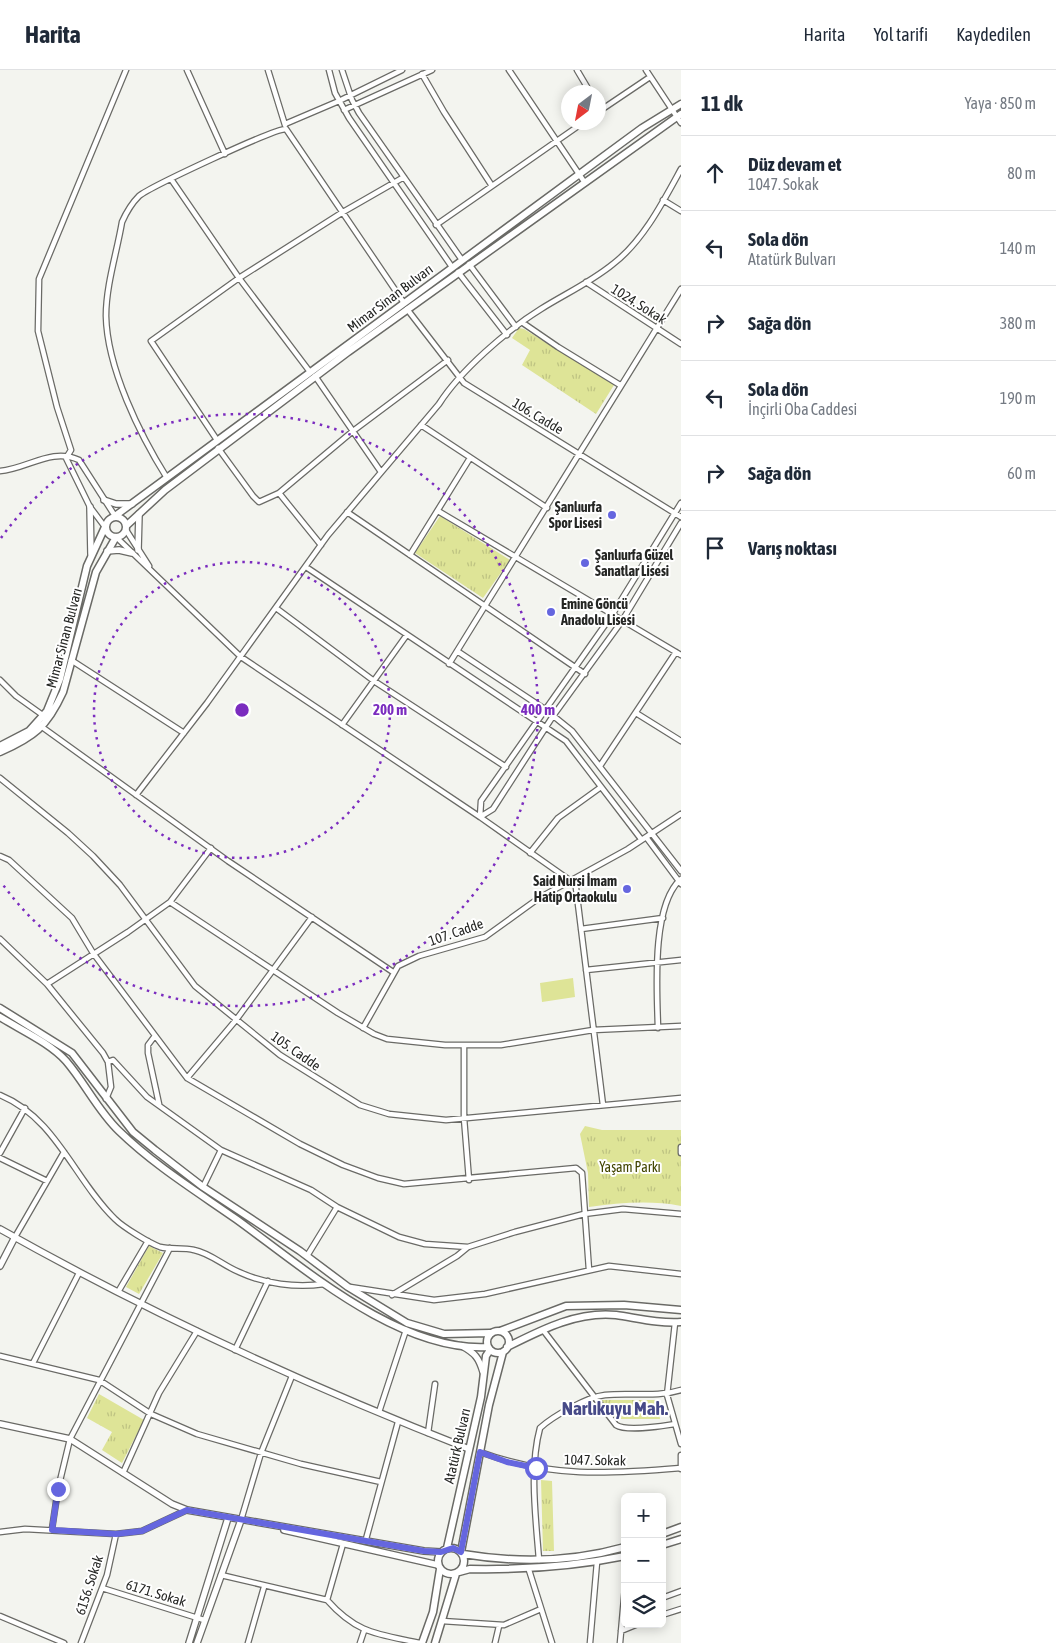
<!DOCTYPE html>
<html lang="tr">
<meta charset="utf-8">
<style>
:root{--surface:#fff;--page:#f6f6f7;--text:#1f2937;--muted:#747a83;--line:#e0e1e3}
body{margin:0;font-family:"Asap Condensed",sans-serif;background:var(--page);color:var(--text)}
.controls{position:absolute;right:15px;bottom:15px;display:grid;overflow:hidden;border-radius:8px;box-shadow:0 2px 12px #0003}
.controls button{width:45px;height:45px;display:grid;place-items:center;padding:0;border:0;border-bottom:1px solid var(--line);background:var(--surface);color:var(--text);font:25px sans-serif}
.compass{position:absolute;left:561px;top:15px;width:45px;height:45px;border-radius:50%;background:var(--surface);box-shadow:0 2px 12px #0003;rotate:212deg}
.stop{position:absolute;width:15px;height:15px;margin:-11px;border:4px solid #6566df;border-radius:50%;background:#fff}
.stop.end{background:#6566df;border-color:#fff;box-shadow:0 1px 5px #0008}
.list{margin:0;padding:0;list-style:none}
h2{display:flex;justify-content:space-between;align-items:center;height:65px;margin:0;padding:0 20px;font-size:21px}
h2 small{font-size:16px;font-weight:400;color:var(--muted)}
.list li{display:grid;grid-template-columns:32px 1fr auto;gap:15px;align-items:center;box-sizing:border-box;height:75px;padding:0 20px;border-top:1px solid var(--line)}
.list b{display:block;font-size:19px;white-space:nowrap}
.list p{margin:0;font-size:16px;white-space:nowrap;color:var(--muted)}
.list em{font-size:16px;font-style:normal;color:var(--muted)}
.icon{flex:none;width:28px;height:28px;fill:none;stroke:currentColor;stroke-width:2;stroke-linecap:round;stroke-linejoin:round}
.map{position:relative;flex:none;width:681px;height:1573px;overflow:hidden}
header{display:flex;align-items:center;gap:30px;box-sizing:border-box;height:70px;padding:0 25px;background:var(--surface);border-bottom:1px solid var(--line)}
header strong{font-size:24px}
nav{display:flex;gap:28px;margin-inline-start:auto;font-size:18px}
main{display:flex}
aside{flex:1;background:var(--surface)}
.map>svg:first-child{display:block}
.grass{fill:url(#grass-tufts)}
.garden{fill:#dee497}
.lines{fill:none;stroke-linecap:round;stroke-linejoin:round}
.minor-casing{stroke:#6a6a66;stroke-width:7}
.tertiary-casing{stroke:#6a6a66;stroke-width:8}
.secondary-casing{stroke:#6a6a66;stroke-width:9}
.minor{stroke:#fff;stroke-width:4.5}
.tertiary{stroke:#fff;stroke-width:5.5}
.secondary{stroke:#fff;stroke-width:6}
.route{stroke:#6566df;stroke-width:6}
.ring{fill:none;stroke:#7b2cbf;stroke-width:2.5;stroke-dasharray:2.5 5}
.poi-dot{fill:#6566df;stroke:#fff;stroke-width:2}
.labels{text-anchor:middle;stroke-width:4;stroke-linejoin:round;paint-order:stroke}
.street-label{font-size:14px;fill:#252624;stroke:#fff}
.poi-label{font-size:14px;font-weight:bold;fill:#252624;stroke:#fff;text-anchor:end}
.park-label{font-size:14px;fill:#424500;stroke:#fff}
.district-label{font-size:19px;font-weight:bold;fill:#474a88;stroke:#fff}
.centre{fill:#7b2cbf;stroke:#fff;stroke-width:2.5}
.ring-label{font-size:15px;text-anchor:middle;font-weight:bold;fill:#7b2cbf;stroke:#fff;stroke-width:4;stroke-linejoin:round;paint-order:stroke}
</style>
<header>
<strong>Harita</strong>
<nav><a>Harita</a><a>Yol tarifi</a><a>Kaydedilen</a></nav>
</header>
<main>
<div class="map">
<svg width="681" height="1573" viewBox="0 0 681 1573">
<defs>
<pattern id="grass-tufts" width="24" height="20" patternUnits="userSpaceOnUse" patternTransform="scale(1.25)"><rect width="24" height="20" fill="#dee497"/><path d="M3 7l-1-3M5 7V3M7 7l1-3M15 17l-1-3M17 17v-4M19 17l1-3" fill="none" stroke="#bec382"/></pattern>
</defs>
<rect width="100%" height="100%" fill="#f3f4ef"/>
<!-- grass -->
<path class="grass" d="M519 258 524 259 614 315 596 344 522 295 530 280 512 268Z
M440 446 510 490 483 528 415 483Z
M585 1056 602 1060H681V1136C650 1130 619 1133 589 1137L588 1103 580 1064Z
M149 1176 163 1183 139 1224 126 1217Z
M99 1324 144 1350 122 1393 102 1380 112 1362 87 1348Z
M601 1330H657L660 1349H615Z
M541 1410 552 1411 554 1481H543Z"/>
<!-- garden -->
<path class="garden" d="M573 908 575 927 542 932 540 913Z"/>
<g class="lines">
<!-- minor casing -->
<g class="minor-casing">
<path id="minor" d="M187 0 225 84
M268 0 285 55
M329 0 335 23 349 48 452 197
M342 0 352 30 359 43 462 190
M509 0 585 113
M577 0 590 22
M646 0 681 53
M422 4 444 42 492 116
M344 40 432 0
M598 42 650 7
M285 54 339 31 402 0
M171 109 239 208 310 302
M663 130 681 141
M436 155 584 52
M469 194 516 257
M458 202 507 265
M586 212 681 274
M407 239 464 313 681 447
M523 253 558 277 620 315
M315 306 381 402
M421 355 547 438
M217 370 151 271 239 208 343 142 404 107
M218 378 253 426 259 432 279 423 353 361 448 290
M66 388 71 380 57 337 38 261 39 209 126 0
M66 388 90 437 105 457
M0 401C27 399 52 377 79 390L115 446
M167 408C140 365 107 298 106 246 106 215 117 182 122 152 126 143 131 134 139 126 150 117 273 59 286 59L404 233
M279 423 321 475
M681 433 612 545 481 731 480 747 493 739 553 646 622 551 681 453
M438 441 681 585
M347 442 585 604
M126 460 149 496
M116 467 241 587 480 747 571 811
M410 485 470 388
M306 497 566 671 641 769
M276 538 374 611 506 697
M457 581 546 640 572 661 681 801
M71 590 184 663
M449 594 681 219
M0 610 16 626 44 646
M636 643 681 671
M342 655 406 566
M42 657 228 791 393 902
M600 696 676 582
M0 708 68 763 93 786 120 815 195 916 280 985 360 1035 389 1044 446 1050 681 1028
M136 725 207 633 328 465 439 334C460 301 507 260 541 239 565 224 591 212 613 194 643 171 663 132 681 99
M646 767 681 814
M530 783 558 748 601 717
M0 786 9 790 72 848 93 883 187 1008 300 1074 343 1095 378 1108 404 1114 576 1098 582 1103 589 1200
M575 810 603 1035
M170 832 338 943 374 964 387 969 445 975H501L593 960 681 956
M581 859 663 848
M0 869 47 914 103 983 108 992
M586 900 681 890
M47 914 128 862 170 832 211 778
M363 958 398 896 419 886 485 867 539 828 628 779 681 744
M658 958C657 921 651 835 681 809
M154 967 148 975V983L159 1034
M464 975V1048L469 1110
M187 1008 236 950 312 847
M0 1025C56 1048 74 1109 115 1149 123 1157 149 1173 160 1177 171 1180 183 1177 194 1180 210 1183 224 1196 239 1202 265 1214 296 1218 324 1214
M106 1029 111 1017 108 992 113 990 147 1027 221 1080 311 1120 337 1137 399 1167 425 1174 468 1177
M681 1077V1083
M0 1083 25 1038
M0 1088 47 1111
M203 1117 221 1080
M15 1167 64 1082
M307 1186 337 1137
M350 1217 434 1230 485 1224 609 1196 681 1204
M118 1222 148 1171
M392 1225 457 1186 468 1177 515 1162 584 1144 623 1139 681 1144
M675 1253 667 1325 681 1374
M543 1260 616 1355C627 1362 662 1356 675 1354
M235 1280 268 1211
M0 1286 99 1310 151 1344 197 1364 301 1394 381 1412
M33 1293 79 1203
M379 1342 406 1260
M428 1363 435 1314
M480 1382C551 1408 608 1404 681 1398
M681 1399V1385
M123 1403 159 1323 197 1261
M241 1450 261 1383 292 1306
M52 1459 58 1419 70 1369 170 1178
M0 1462 25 1459 116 1464 142 1461 187 1440
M366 1469 398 1352
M343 1474 327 1530C357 1564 378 1564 420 1573
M539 1490C536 1450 529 1398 540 1358 553 1346 587 1327 605 1325 631 1322 656 1328 681 1320
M529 1500 552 1573
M221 1505 327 1530
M102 1518 204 1550
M662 1528 681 1521
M662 1545 681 1539
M0 1546 64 1573
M442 1551 504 1555 541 1539
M621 1561 638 1554
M81 1573 107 1505 116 1464
M248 1573 264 1517
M360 1573 364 1561
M495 1573 499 1556
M590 1573 597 1492
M620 1573 625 1517"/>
</g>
<!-- tertiary casing -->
<g class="tertiary-casing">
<path id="tertiary" d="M104 430 116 434H132
M90 437 91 484
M138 480 139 444
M107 481 119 480 132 483
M0 1159C151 1244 308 1316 469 1379
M0 1196 15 1167
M462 1276C475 1283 479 1288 483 1302
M0 1354 70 1369 172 1434 187 1440 424 1481 441 1482
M284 1460 438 1495
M189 1573 228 1448
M197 1573 241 1450"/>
</g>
<!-- secondary casing -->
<g class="secondary-casing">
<path id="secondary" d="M115 446 642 58 681 34
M106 457a10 10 0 1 1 20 0a10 10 0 1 1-20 0Z
M126 456 165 420 348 282 681 44
M0 676 29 661 47 641 60 609 87 496 105 457
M0 682C34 667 47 657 63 622L96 502 116 467
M0 938 72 983 133 1062 155 1080 203 1117 300 1181 348 1217 407 1253 444 1264 490 1263
M0 947C21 960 50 973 66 991 85 1013 98 1041 119 1061 154 1095 196 1121 236 1149 304 1198 399 1282 488 1277
M487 1272a11 11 0 1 1 22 0a11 11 0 1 1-22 0Z
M500 1261 566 1236 624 1235 681 1240
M507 1277C541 1260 577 1241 616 1245 637 1248 660 1254 681 1252
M662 1464 681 1457
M662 1475 681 1469
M438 1491a13 13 0 1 1 26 0a13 13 0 1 1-26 0Z
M447 1478 481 1327 486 1286 490 1280
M461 1482 489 1335 503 1282
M463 1484C517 1493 572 1492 625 1477
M459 1502 470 1499C524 1500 571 1497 625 1486
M422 1573 433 1542 440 1499
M435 1573 456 1504"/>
</g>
<!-- minor -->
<use href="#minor" class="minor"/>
<!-- tertiary -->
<use href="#tertiary" class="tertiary"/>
<!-- secondary -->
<use href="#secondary" class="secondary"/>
</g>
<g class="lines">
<!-- route -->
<path class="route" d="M58 1419 52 1460 116 1464 142 1461 187 1440 424 1481 441 1482 453 1478 461 1482 480 1382 507 1392 536 1398"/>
</g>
<!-- distance rings -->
<g class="ring">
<circle cx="242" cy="640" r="148"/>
<path d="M1 468A296 296 0 1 1 1 812"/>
</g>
<!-- markers -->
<g class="poi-dot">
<circle cx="612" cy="445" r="5"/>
<circle cx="585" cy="493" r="5"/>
<circle cx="551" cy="542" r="5"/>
<circle cx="627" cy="819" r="5"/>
</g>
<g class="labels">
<!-- street labels -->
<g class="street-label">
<text transform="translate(390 228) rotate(-37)" y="5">Mimar Sinan Bulvarı</text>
<text transform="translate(639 234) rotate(32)" y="5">1024. Sokak</text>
<text transform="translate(538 346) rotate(31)" y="5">106. Cadde</text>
<text transform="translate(64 568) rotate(-75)" y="5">Mimar Sinan Bulvarı</text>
<text transform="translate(456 862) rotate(-19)" y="5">107. Cadde</text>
<text transform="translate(296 981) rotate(35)" y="5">105. Cadde</text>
<text transform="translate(457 1376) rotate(-77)" y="5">Atatürk Bulvarı</text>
<text transform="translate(595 1390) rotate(1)" y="5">1047. Sokak</text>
<text transform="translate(89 1515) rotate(-72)" y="5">6156. Sokak</text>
<text transform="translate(156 1523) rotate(17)" y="5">6171. Sokak</text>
</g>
<!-- poi labels -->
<g class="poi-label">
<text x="602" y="442">Şanlıurfa<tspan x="602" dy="16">Spor Lisesi</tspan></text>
<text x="595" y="490" text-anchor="start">Şanlıurfa Güzel<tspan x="595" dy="16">Sanatlar Lisesi</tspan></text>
<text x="561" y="539" text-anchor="start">Emine Göncü<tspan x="561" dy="16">Anadolu Lisesi</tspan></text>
<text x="617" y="816">Said Nursi İmam<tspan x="617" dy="16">Hatip Ortaokulu</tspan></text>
</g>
<!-- park labels -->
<g class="park-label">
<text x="630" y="1102">Yaşam Parkı</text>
</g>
<!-- district labels -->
<g class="district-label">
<text x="615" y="1345">Narlıkuyu Mah.</text>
</g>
</g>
<circle cx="242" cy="640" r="8" class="centre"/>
<g class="ring-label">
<text x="390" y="645">200 m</text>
<text x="538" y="645">400 m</text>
</g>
</svg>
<div class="controls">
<button>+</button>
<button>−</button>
<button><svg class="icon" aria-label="layers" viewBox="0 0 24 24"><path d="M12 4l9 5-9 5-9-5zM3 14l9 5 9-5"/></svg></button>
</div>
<svg class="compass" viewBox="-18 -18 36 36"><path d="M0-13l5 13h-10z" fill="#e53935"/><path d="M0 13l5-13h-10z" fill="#747a83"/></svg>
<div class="stop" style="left:536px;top:1398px"></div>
<div class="stop end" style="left:58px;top:1419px"></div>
</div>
<aside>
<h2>11 dk<small>Yaya · 850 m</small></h2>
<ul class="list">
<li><svg class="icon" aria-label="ahead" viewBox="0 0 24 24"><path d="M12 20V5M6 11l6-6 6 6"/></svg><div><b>Düz devam et</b><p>1047. Sokak</p></div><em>80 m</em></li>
<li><svg class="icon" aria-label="left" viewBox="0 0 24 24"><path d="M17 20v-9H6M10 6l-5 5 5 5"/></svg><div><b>Sola dön</b><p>Atatürk Bulvarı</p></div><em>140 m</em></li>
<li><svg class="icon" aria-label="right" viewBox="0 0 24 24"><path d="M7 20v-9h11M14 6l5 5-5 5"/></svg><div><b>Sağa dön</b></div><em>380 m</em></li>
<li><svg class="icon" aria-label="left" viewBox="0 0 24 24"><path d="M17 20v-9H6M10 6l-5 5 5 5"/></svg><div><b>Sola dön</b><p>İnçirli Oba Caddesi</p></div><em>190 m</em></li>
<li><svg class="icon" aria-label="right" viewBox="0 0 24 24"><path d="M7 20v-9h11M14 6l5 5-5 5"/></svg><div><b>Sağa dön</b></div><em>60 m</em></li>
<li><svg class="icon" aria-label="arrive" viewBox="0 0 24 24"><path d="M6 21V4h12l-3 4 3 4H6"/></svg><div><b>Varış noktası</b></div></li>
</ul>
</aside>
</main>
